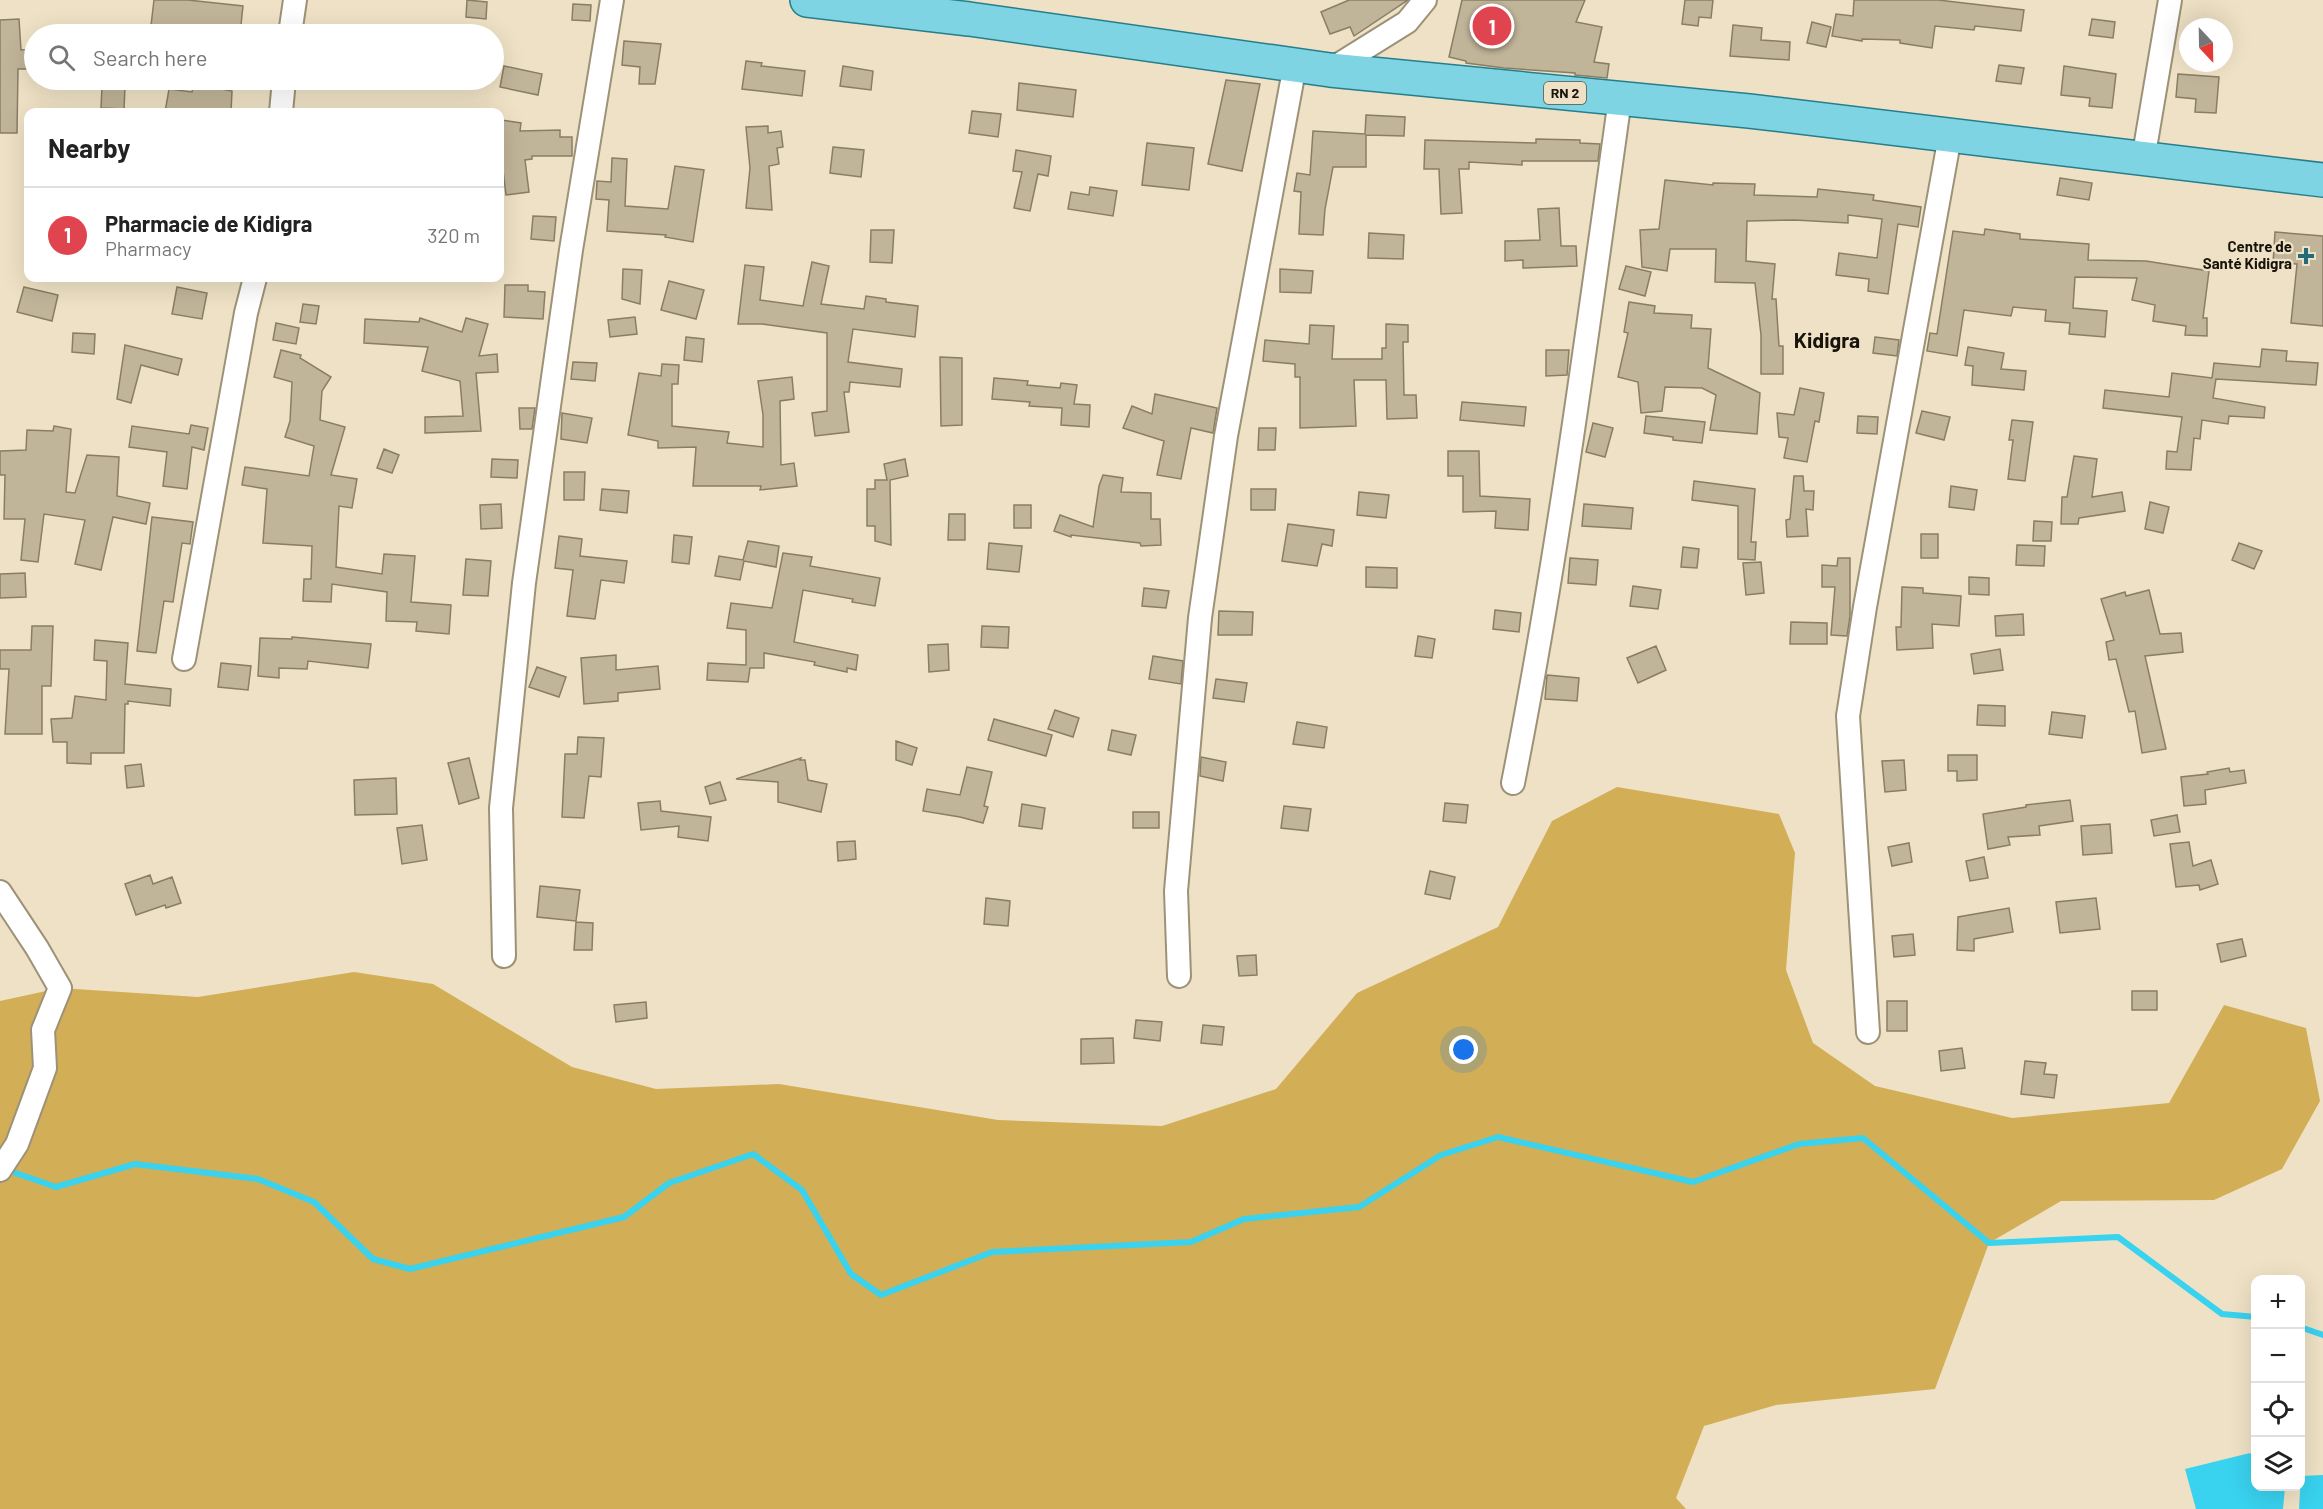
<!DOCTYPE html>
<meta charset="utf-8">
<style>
:root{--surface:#fff;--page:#f6f6f6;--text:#222;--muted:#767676;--line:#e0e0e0;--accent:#111827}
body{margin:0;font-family:Barlow,sans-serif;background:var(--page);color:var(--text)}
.controls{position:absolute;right:18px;bottom:18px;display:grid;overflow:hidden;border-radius:12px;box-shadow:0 6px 24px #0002}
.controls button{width:54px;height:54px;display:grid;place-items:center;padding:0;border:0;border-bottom:2px solid var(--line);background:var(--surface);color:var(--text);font:30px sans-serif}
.compass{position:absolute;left:2179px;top:18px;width:54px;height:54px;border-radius:50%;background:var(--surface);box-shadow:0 6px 24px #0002;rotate:158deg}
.you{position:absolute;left:1464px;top:1050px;width:21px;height:21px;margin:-15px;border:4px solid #fff;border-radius:50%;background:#1a73e8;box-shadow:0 0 0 9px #1a73e833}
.badge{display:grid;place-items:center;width:39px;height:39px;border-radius:50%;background:var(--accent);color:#fff;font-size:20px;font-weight:700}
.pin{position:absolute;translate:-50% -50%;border:3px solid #fff;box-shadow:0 2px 6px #0006}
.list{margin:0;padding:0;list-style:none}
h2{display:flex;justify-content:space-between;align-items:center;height:78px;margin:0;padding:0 24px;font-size:26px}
h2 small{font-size:20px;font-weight:400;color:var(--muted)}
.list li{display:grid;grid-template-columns:39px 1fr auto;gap:18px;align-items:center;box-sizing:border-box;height:96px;padding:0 24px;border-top:2px solid var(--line)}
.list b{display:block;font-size:22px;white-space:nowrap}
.list p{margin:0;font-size:20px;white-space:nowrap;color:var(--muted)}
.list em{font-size:20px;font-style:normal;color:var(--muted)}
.icon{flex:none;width:33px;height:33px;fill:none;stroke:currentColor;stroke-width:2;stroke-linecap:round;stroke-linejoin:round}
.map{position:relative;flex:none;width:2323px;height:1509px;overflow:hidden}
.search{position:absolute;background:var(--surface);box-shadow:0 6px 24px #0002;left:24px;top:24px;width:480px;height:66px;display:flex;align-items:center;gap:15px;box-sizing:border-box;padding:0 21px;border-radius:33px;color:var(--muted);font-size:22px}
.panel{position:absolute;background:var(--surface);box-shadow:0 6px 24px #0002;left:24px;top:108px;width:480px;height:174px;border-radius:12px}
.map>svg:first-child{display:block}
.green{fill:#d2ae56}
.water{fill:#39d2ef}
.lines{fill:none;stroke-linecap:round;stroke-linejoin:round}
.stream{stroke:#39d2ef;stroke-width:6}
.building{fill:#c0b499;stroke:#897e65;stroke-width:1.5}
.minor-casing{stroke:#9d9278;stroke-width:26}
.primary-casing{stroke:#247e8c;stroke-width:36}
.minor{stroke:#fff;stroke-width:22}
.primary{stroke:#7fd4e3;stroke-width:33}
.poi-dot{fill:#246a79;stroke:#eee1c5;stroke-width:2}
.labels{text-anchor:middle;stroke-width:4.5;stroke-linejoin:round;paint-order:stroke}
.shield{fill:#eee1c5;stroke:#595243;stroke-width:1.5}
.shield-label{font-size:14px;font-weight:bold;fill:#19140b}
.poi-label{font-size:15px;font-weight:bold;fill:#19140b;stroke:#eee1c5;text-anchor:end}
.district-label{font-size:21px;font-weight:bold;fill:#19140b;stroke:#eee1c5}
</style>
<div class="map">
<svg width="2323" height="1509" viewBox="0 0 2323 1509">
<rect width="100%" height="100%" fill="#eee1c5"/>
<!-- green -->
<path class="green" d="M1617 787 1779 814 1795 853 1786 970 1813 1043 1875 1086 2012 1118 2169 1103 2224 1005 2306 1028 2320 1101 2282 1169 2214 1200 2061 1201 1989 1243 1935 1389 1776 1405 1704 1426 1676 1498 1686 1509H0V1001L60 988 198 997 354 972 433 984 572 1067 656 1089 779 1084 998 1120 1162 1126 1276 1089 1357 993 1498 927 1552 821Z"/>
<!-- water -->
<path class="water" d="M2250 1453 2255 1457 2256 1486 2285 1487 2283 1509H2196L2185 1469Z
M2323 1475V1509H2299L2301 1476Z"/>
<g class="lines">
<!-- stream -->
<path class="stream" d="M7 1170 56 1187 135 1164 258 1179 314 1202 373 1259 410 1269 624 1217 669 1183 753 1154 802 1190 851 1274 881 1295 992 1252 1191 1242 1244 1219 1359 1207 1441 1155 1498 1137 1693 1182 1799 1144 1863 1138 1989 1243 2118 1237 2222 1314 2256 1317
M2300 1327 2323 1335"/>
</g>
<!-- building -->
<path class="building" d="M154 0H188L243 6 240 34H150Z
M467 0 487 2 486 19 466 17Z
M1349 0H1408L1354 36 1350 27 1330 34 1321 12Z
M1462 0H1585L1576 22 1602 27 1594 62 1609 64 1607 78 1575 75V73L1504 68 1466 63V61L1449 57Z
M1685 0H1713L1711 18 1699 17 1698 26 1682 24Z
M1854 0H1938L2024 10 2021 31 1975 26 1974 30 1935 26 1932 48 1900 43V40L1862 39V41L1832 36 1836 14 1853 16Z
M573 4 591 5 590 21 572 20Z
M19 19 21 50 34 49V69H18L17 133H0V20Z
M2092 19 2115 22 2113 38 2089 35Z
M1812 22 1831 27 1826 47 1807 43Z
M1733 25 1762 28 1761 40 1790 42 1789 60 1730 56Z
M624 41 661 44 655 84H639L640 67 622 65Z
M746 61 762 63 761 66 805 71 802 96 742 89Z
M1999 65 2024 68 2021 84 1996 81Z
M504 66 542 74 538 95 500 87Z
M843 66 873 71 871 90 840 86Z
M2064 66 2116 74 2112 108 2089 106 2090 98 2061 95Z
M2178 74 2219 77 2216 113 2195 112 2196 99 2176 97Z
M1226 80 1260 84 1242 171 1208 164Z
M1019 83 1076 90 1073 117 1017 110Z
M194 84 232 91 231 112H165L169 89 192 92Z
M102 86 125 87 124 109 101 108Z
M972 111 1001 114 998 137 969 133Z
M1366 115 1405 117 1404 136 1366 135V167H1333L1325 209 1323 235 1299 234 1301 192 1294 191 1297 173 1310 175 1313 131 1365 134Z
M501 120 521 123 520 131 560 130V137H572V156H532V159L525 160 529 192 506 195 502 162Z
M768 126V133L781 131 783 147 777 148 779 164 769 166 772 210 746 208 750 168 746 127Z
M1536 139 1580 140V143L1600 144 1598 161H1522V165L1469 162V169H1459L1462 213 1441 214 1439 169H1424L1425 140 1536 143Z
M1147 143 1194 148 1189 190 1142 185Z
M833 147 864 150 861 177 830 173Z
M1016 150 1051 156 1048 176 1038 174 1030 211 1014 208 1022 172 1013 171Z
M612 158 627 159 625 206 668 209 675 166 704 170 693 242 665 237 666 235 607 231 609 200 596 199 597 181 611 182Z
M2060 178 2092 183 2089 200 2057 195Z
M1665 180 1713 185V183L1755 184 1754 195 1817 197 1818 189 1874 195 1873 200 1921 207 1918 227 1898 224 1888 294 1868 291 1869 279 1836 275 1839 253 1877 258 1882 219 1848 215V223L1795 220 1747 221 1746 261 1775 264 1772 299H1776L1779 346H1783V374H1761V335L1755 283 1715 282 1716 249H1670L1667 271 1642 267 1640 230 1659 229Z
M1090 187 1117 191 1113 216 1068 209 1071 192 1089 195Z
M1559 208 1561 246H1576L1577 266 1523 268V260L1505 261V241L1540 240 1538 209Z
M533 216 556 217 554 241 531 239Z
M1985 229 2020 234V239L2089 244 2088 260 2146 261 2209 271 2203 318H2207V336L2185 335 2186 326 2153 321 2155 305 2132 300 2137 278 2075 277 2073 308 2107 311 2105 337 2069 334 2070 323 2045 321 2046 310 2013 307 2011 316 1964 310 1957 356 1927 351 1930 333 1937 334 1953 231 1984 235Z
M871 230H894L892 263 870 262Z
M2275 232 2323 236V326L2291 323 2297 264 2273 263Z
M1369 233 1404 235 1403 259 1368 258Z
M812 262 829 266 821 304 864 309 866 296 886 299V302L918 306 915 337 853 329 848 362 902 369 900 387 850 382 849 392H844L849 432 815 436 812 413 827 411V333L762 324H738L745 265 764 267 760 300 803 306Z
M1626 266 1651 272 1645 296 1619 289Z
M623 269 642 270 640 304 622 299Z
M1280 269 1313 271 1311 293 1280 292Z
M669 281 704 290 696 319 661 310Z
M505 285H528V291L545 292 543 319 504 317Z
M24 287 58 295 52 321 17 312Z
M177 287 207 293 202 319 172 314Z
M1629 302 1655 306 1654 313 1692 315 1691 328 1711 329 1708 368 1760 393 1757 434 1710 430 1716 395 1702 388 1665 387 1662 411 1641 413 1638 382 1618 377 1628 333 1624 332Z
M303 304 319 306 316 324 300 322Z
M635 317 637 334 610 337 608 320Z
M420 318 462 332 466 318 488 324 479 356 497 354 498 372 476 373 481 431 425 433V417L463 416 460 381 422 371 428 347 364 343 365 319 419 322Z
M276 323 299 328 296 344 273 340Z
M1386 324 1408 325V342H1403L1404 395H1416L1417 418 1387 419 1386 380H1354L1356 426 1300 428V377H1295V364L1263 361 1265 340 1309 344 1310 325 1334 326 1332 359H1382V348H1386Z
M73 333 95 334 94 354 72 352Z
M686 337 704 339 702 362 684 360Z
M1875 337 1899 340 1897 356 1873 353Z
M125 345 182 359 178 375 141 365 131 403 117 399Z
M1968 347 2004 353 2001 369 2026 371 2024 390 1972 385 1973 366 1965 365Z
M2262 349 2287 351 2286 361 2318 363 2316 385 2216 379 2213 398 2265 407 2264 418 2229 416 2228 424 2202 420 2200 439 2194 438 2191 470 2166 469 2167 451 2177 452 2182 417 2103 408 2105 390 2169 397 2172 373 2212 378 2214 363 2260 367Z
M281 350 301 355 300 358 331 377 322 391 320 420 345 427 331 475 357 479 352 508 339 506 336 567 382 574 384 554 415 556 411 602 451 605 449 634 416 631 417 622 386 621 387 592 332 584 331 602 303 601 304 579H311L312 546 263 543 267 489 242 485 245 467 309 476 314 446 285 437 290 421 292 382 274 377Z
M1546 350H1569L1567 375 1546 376Z
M940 357 962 358V425L941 426Z
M573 362 597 363 595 381 571 379Z
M662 364 679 365 678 384H672V426L729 432 727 443 763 447V415L758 381 792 377 794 399 780 401 781 465 794 463 797 486 760 490 761 486H693L696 447 658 448V441L628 435 639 373 661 376Z
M994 378 1028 381 1027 385 1060 388 1061 383 1077 385 1074 404 1090 405 1089 427 1061 425 1062 408 1029 406 1030 402 992 399Z
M1800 388 1824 393 1819 422 1815 421 1807 462 1784 458 1788 438 1779 437 1777 413 1794 415Z
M1155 394 1217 408 1213 433 1191 428 1181 479 1157 475 1164 441 1123 428 1132 406 1152 414Z
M1462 402 1526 407 1524 426 1460 420Z
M519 408H535L532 429H520Z
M1922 411 1950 417 1944 440 1916 433Z
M562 413 592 418 587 443 561 439Z
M1646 416 1705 422 1702 443 1673 440V437L1644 433Z
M1858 416 1878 417 1877 434 1857 433Z
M2012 420 2033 422 2025 481 2008 479 2013 440H2009Z
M1593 423 1613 428 1605 457 1586 452Z
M191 425 208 428 204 450 192 447 187 489 163 486 167 452 129 447 132 426 189 434Z
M54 426 71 429 66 492 75 493 87 455 119 457 117 496 150 503 146 524 113 517 101 570 75 564 85 520 44 514 38 562 21 560 25 519H4L5 475H0V451L26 450 27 430 53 431Z
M1259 428H1276L1275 450H1258Z
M384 449 399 455 392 473 377 468Z
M1448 451H1479L1480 496 1530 499 1528 530 1495 528 1496 511 1463 512V476H1448Z
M2074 456 2097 459 2092 497 2122 492 2125 511 2079 518 2078 524H2061L2062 497H2067Z
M492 459 518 460 517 478 491 477Z
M905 459 908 476 890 480 891 545 875 541V526H867V489H875V480H887L884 464Z
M564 472H585L584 500H564Z
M1103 475 1123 478 1121 492 1151 493V519H1160L1161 545 1141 546 1140 543 1071 535V537L1054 531 1060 515 1093 527 1099 486Z
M1794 476H1803L1804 491H1814L1813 510 1806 509 1808 536 1787 537 1786 520 1790 519Z
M1694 481 1755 489 1751 542H1756L1755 560 1738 559V506L1692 500Z
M1951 486 1977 490 1974 510 1949 507Z
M602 489 629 491 627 513 600 510Z
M1251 489H1276L1275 510H1251Z
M1359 492 1389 495 1386 518 1357 515Z
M2150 502 2169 507 2163 533 2145 529Z
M501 504 502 528 481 529 480 505Z
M1584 504 1633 508 1631 529 1582 526Z
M1014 505H1031V528H1014Z
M949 514H965V540H948Z
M152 517 193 522 190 544 182 543 173 602 164 601 156 653 137 651Z
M2034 521 2052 522 2051 541H2033Z
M1288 524 1334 530 1332 546 1322 544 1317 566 1282 561Z
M1921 534H1938V558H1921Z
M674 535 692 537 689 564 672 562Z
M559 536 582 539 580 556 627 561 624 583 601 580 595 619 567 616 573 570 555 568Z
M748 541 779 546 776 567 744 561 740 580 715 576 719 556 743 560Z
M989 543 1022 546 1019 572 987 569Z
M2239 543 2262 551 2254 569 2232 560Z
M2017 545 2045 546 2044 566 2016 565Z
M1683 547 1699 549 1697 568 1681 567Z
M783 553 812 557 810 566 880 578 875 606 852 602 853 599 803 590 794 642 858 655 856 670 847 668V672L814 665 815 662 764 653V668H750L748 682 707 680 708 663 746 665V630L727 628 731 603 772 608Z
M1570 558 1598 560 1596 585 1568 583Z
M1838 558H1850V616L1847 636 1831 635 1835 587H1822V565L1837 566Z
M466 559 491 561 488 596 463 595Z
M1761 562 1764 593 1746 595 1743 563Z
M1366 567 1397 568V588L1366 587Z
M25 573 26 597 0 598V574Z
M1969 577 1989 578V595L1969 594Z
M1633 586 1661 590 1658 609 1630 606Z
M1902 587 1923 588V593L1961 596 1959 626 1932 624 1933 648 1897 650 1896 627H1901Z
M1144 588 1169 591 1166 608 1142 606Z
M2149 590 2160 634 2181 633 2183 652 2145 656 2166 749 2142 753 2135 711 2129 712 2116 659 2109 660 2106 642 2114 640 2101 599 2125 592 2126 596Z
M1495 610 1521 613 1519 632 1493 629Z
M1219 611 1253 612 1252 635H1218Z
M2023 614 2024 635 1996 636 1995 616Z
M1791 622 1827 623V644H1790Z
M32 626H53L51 686H42V734H5L9 669H0V650H31Z
M982 626 1009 627 1008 648 981 647Z
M1418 636 1435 639 1432 658 1415 656Z
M292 637 371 644 368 668 308 661 307 669 279 668V678L258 676 260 638 292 639Z
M95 640 128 643 125 684 171 689 170 706 128 701V704H125L124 753H91V764L67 763V742H53L51 719 72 718 75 696 106 700 107 661 94 660Z
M948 644 949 670 929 672 928 645Z
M1656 646 1666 670 1638 683 1627 658Z
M2000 649 2003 670 1974 674 1971 654Z
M616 655V670L658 666 660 689 618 693V701L584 704 581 658Z
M1153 656 1183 661 1181 684 1149 679Z
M221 663 251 666 248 690 218 687Z
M537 667 566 677 559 697 529 687Z
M1547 675 1579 678 1577 701 1545 699Z
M1216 679 1247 683 1244 702 1213 698Z
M1978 705 2005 706V726L1977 725Z
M1055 710 1079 718 1073 737 1048 729Z
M2052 712 2085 716 2082 738 2049 734Z
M994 719 1052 735 1046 756 988 740Z
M1297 722 1327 727 1324 748 1293 744Z
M1112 730 1136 735 1131 755 1108 750Z
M578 737 604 738 601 777 589 776 584 818 562 817 565 754H577Z
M896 741 917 748 912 765 896 760Z
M1948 755H1977V780L1957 781V771H1948Z
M1201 757 1226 762 1223 781 1200 776Z
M469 758 479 798 459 804 448 763Z
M801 758 800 760H805L808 780 827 784 821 812 778 802V782L736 779Z
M1904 760 1906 790 1885 792 1882 761Z
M141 764 144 786 127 788 125 766Z
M967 767 992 772 984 806 988 807 983 823 960 817 923 811 927 789 960 795Z
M2229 768 2230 772 2244 770 2246 783 2205 790 2206 804 2184 806 2181 777 2208 774 2207 772Z
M396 778 397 814 355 815 354 780Z
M720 782 726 800 710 804 705 787Z
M2070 800 2073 821 2039 826 2040 835 2008 837 2010 845 1988 849 1983 814 2026 807V805Z
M660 801 661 811 711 817 708 841 678 837 679 826 641 830 638 803Z
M1445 803 1468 805 1466 823 1443 821Z
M1022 804 1045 808 1042 829 1019 826Z
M1284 806 1311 809 1308 831 1281 828Z
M1133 812H1159V828H1133Z
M2177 815 2180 832 2154 836 2151 820Z
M2110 824 2112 853 2083 855 2081 826Z
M422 825 427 860 402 864 397 828Z
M855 841 856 859 838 861 837 842Z
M2189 842 2193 866 2211 860 2218 884 2200 890 2199 885 2176 887 2170 844Z
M1909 843 1912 862 1892 866 1888 847Z
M1984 857 1988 878 1970 881 1966 861Z
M1430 871 1455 877 1450 899 1425 894Z
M150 875 153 884 172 877 181 903 166 908 165 905 136 915 125 884Z
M540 886 580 890 576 921 537 917Z
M986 898 1010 901 1008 926 984 924Z
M2096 898 2100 929 2060 933 2056 902Z
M2009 908 2013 932 1974 939V951L1957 950 1958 917Z
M576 922 593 923 592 950H574Z
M1913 934 1915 955 1894 957 1892 936Z
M2242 939 2246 956 2221 962 2217 944Z
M1256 955 1257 975 1239 976 1237 956Z
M2132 991H2157V1010H2132Z
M1887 1001H1907V1031H1887Z
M646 1002 647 1018 616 1022 614 1005Z
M1136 1020 1162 1022 1160 1041 1134 1038Z
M1203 1025 1224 1027 1222 1045 1201 1043Z
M1113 1038 1114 1063 1081 1064V1039Z
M1962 1048 1965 1068 1941 1071 1939 1051Z
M2025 1061 2046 1063 2044 1074 2057 1075 2054 1098 2021 1094Z"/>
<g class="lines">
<!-- minor casing -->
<g class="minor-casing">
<path id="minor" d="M290 34 295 0
M1330 70 1407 22 1425 0
M281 112 284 80
M2143 160 2170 0
M184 659 246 313 255 278
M1513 783C1558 556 1588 327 1620 99
M0 892 37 948 60 988 43 1030 45 1068 17 1144 0 1170
M504 956 501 808 524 583 571 250 612 0
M1179 976 1176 891 1200 618 1226 436 1295 65
M1868 1032 1848 716 1865 607 1950 136"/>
</g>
<!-- primary casing -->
<g class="primary-casing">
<path id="primary" d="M807 0 969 19 1330 70 1749 111 2323 180"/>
</g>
<!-- minor -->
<use href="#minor" class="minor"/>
<!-- primary -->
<use href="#primary" class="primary"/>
</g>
<!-- markers -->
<path class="poi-dot" d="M2303 247h6v6h6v6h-6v6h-6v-6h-6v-6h6z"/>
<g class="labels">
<!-- shield labels -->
<rect class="shield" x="1544" y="82" width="42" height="22" rx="4.5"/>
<g class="shield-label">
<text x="1565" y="98">RN 2</text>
</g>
<!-- poi labels -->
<g class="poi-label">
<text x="2292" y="252">Centre de<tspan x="2292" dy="17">Santé Kidigra</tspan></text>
</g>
<!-- district labels -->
<g class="district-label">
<text x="1827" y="348">Kidigra</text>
</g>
</g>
</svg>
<div class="controls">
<button>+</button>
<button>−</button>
<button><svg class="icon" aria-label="locate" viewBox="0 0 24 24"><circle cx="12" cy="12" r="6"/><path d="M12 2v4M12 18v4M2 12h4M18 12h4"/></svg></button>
<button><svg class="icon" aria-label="layers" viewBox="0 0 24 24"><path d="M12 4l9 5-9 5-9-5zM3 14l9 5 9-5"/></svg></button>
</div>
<svg class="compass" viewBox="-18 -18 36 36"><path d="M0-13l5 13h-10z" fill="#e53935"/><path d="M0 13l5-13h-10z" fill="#767676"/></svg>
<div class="you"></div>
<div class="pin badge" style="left:1492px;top:26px;background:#e0444e">1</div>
<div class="search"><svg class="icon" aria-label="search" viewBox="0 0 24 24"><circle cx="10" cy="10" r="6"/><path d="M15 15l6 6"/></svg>Search here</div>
<section class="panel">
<h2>Nearby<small></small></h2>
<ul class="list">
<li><span class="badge" style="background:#e0444e">1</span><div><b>Pharmacie de Kidigra</b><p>Pharmacy</p></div><em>320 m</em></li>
</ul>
</section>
</div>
